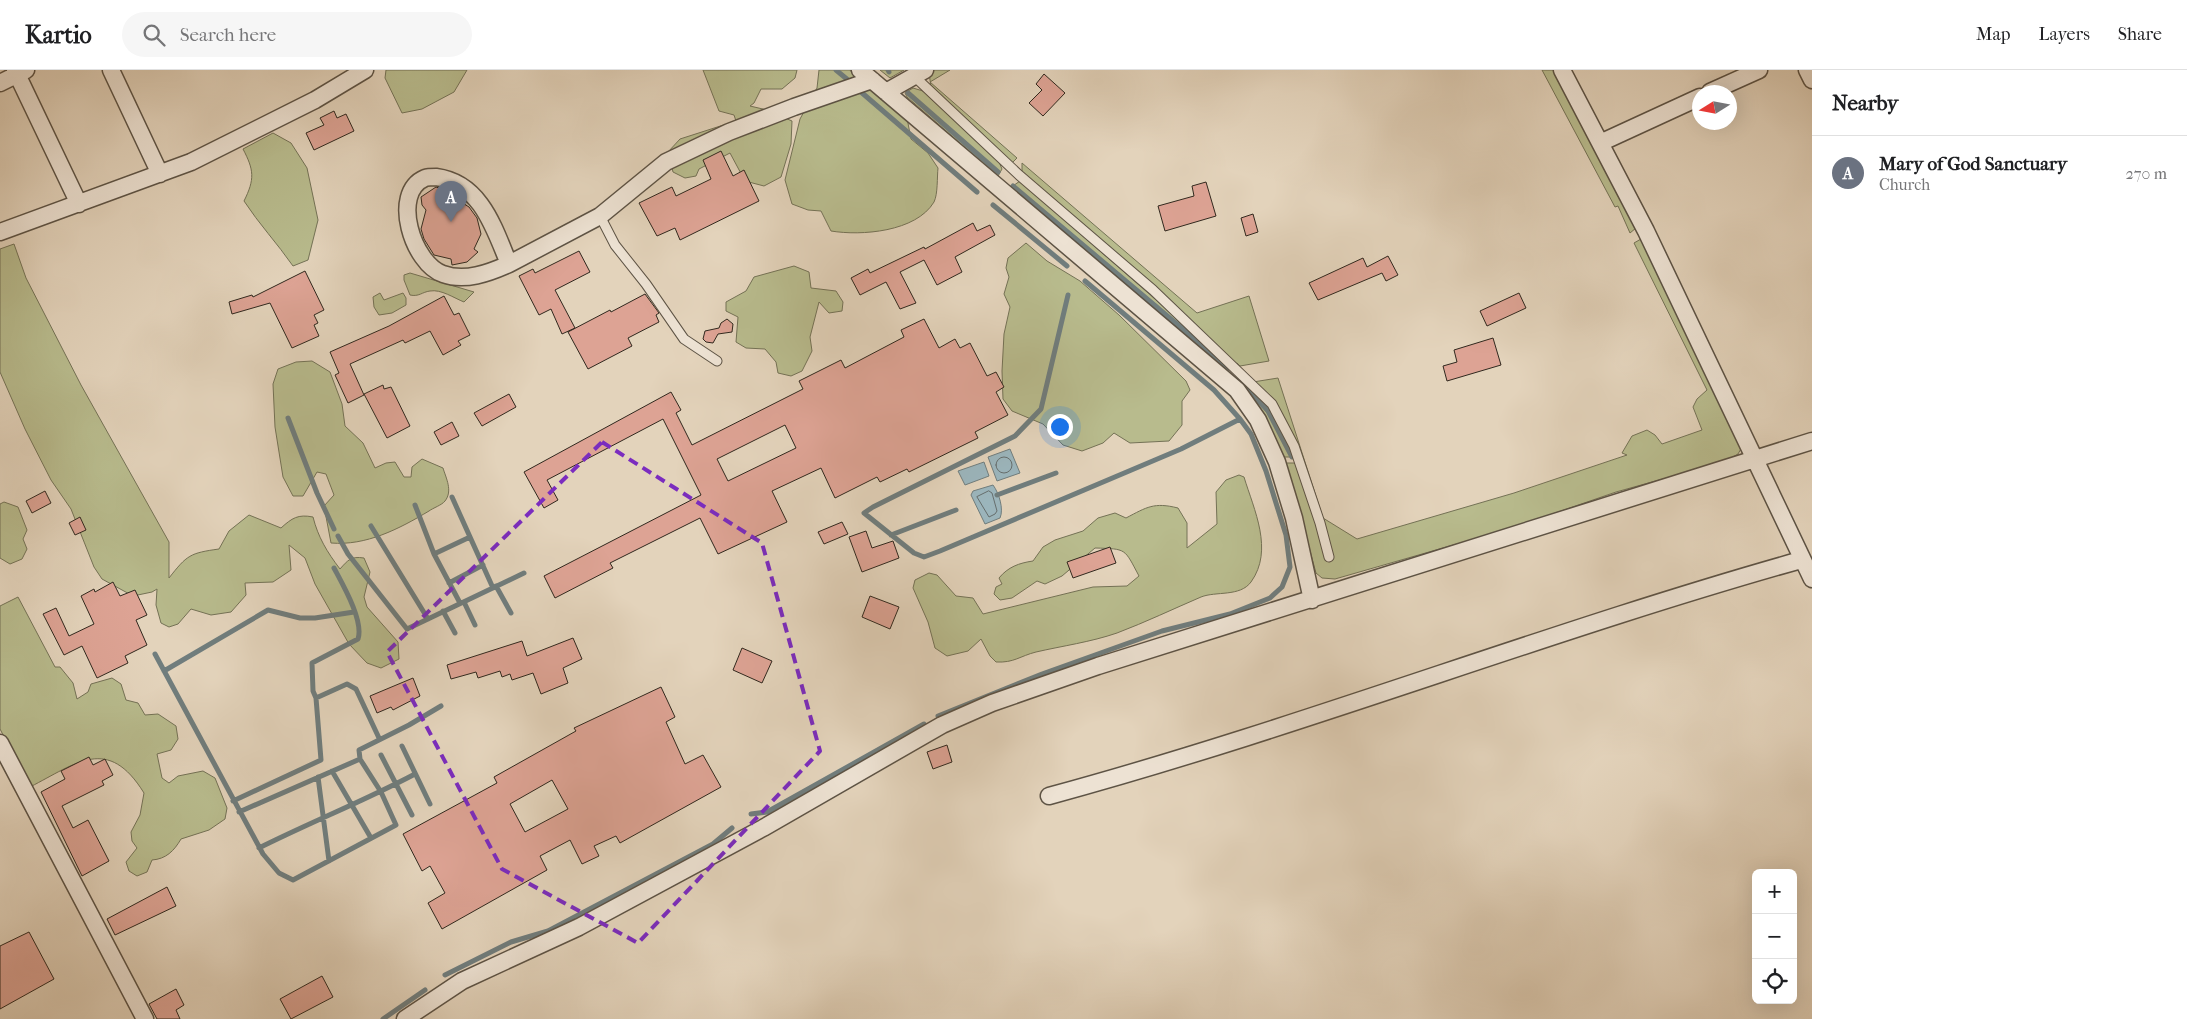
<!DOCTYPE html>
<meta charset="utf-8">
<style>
:root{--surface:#fff;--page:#f6f6f6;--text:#202124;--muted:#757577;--line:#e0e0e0;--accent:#8f2418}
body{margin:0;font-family:"IM FELL French Canon",serif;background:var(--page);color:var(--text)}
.controls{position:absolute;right:15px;bottom:15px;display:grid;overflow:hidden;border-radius:8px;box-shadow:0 5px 20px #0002}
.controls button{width:45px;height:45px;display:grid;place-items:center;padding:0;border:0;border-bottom:1px solid var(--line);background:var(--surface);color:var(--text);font:25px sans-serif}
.compass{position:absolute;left:1692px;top:15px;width:45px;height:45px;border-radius:50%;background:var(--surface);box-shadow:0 5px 20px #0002;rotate:259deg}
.you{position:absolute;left:1059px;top:356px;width:18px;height:18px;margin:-12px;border:4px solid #fff;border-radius:50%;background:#1a73e8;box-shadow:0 0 0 8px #1a73e833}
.badge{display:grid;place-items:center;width:32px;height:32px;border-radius:50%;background:var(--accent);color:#fff;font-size:16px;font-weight:700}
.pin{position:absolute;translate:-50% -41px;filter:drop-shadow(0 1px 2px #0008)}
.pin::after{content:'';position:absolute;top:26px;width:18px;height:15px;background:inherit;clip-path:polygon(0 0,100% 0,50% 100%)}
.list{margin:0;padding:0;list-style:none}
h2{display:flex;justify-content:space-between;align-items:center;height:65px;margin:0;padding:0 20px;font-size:21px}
h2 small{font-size:16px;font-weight:400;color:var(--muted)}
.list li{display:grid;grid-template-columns:32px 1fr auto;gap:15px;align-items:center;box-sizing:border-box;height:75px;padding:0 20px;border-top:1px solid var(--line)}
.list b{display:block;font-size:19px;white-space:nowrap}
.list p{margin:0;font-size:16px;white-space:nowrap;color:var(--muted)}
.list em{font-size:16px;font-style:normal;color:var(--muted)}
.icon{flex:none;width:28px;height:28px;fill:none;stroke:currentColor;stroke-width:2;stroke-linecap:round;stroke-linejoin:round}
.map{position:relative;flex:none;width:1812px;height:949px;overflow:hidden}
header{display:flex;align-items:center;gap:30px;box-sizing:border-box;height:70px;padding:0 25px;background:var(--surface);border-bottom:1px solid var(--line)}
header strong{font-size:24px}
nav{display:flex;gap:28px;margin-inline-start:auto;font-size:18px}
.search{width:350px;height:45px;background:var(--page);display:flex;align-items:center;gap:12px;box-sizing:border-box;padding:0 18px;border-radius:28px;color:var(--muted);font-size:19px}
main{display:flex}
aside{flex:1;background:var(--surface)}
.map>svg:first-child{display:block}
.green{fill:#b8bb8d;stroke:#747256}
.water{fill:#9bb5bc;stroke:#707d7d}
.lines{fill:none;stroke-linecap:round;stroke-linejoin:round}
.shore{stroke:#666e6d;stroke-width:1}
.stream{stroke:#707d7d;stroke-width:5}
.building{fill:#dda394;stroke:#30281e;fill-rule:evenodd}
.service-casing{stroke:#5d5345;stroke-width:11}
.minor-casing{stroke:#5d5345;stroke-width:19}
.service{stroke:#ede2d3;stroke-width:9}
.minor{stroke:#ede2d3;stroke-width:16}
.marked{fill:none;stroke:#7b2cbf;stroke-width:4;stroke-dasharray:10 6;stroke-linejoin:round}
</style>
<header>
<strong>Kartio</strong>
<div class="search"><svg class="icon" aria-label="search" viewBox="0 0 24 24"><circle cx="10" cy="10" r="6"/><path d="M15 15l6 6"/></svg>Search here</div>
<nav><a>Map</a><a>Layers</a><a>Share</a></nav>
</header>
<main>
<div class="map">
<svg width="1812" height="949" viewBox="0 0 1812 949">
<rect width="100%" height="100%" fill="#e3d3bb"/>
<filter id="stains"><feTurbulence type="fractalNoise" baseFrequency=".004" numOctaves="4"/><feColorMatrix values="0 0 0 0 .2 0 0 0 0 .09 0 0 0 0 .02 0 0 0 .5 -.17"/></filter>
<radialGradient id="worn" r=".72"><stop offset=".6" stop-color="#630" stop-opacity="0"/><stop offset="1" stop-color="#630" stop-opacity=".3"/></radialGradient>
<!-- green -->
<path class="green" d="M386 0H467L454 22 422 39 402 43 385 8Z
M703 0H797L795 8 782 19H761L754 33 750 36 767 40 792 51 791 74 781 107 764 116 745 111 730 83 699 99 696 106 685 108 673 102 668 82 680 69 736 51 734 45 719 41Z
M819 0H850L856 8 907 48 911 69 928 83 938 98C937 107 938 124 934 132 916 162 861 166 831 161L821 141 808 140 792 134 785 110 800 49 817 18Z
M880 0H904L890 8Z
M932 0H950L930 12 1017 88 1012 93 931 18 929 2Z
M1542 0H1555L1636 158 1630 163 1618 136 1615 137Z
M913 18 923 21 999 92 1002 99 998 106 907 27 905 23Z
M273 63 291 73 307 98 318 150 308 190 293 196C277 173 259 154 244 131 255 109 254 100 243 79Z
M1022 93 1197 243 1249 226 1269 291 1240 296 1237 293 1225 302 1010 118 1020 111 1195 264 1022 103Z
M1641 169 1742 377 1738 384 1724 392 1616 422 1509 459 1335 509 1322 508 1316 503 1286 393H1301L1295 375 1253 312 1278 308 1323 448 1357 469 1514 423 1627 385 1622 383 1632 366 1647 360 1655 365 1662 374 1702 360 1693 337 1697 329 1707 320 1634 173Z
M1026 173 1047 191 1080 211 1119 245 1186 311 1190 320 1182 331V355L1169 371 1130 373 1114 363 1103 373 1082 381 1063 375 1043 354 1012 341 1003 329 1002 301 1004 264 1010 237 1004 224 1009 207 1006 198 1008 188Z
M14 174 26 208 81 315 169 472V508C187 485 190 483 219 479L229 461 249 445 281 458C292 448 298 444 313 447 318 467 327 482 340 499 348 490 351 486 364 488L370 502 364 527 367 537 398 572 399 589 381 598 367 593 349 574 315 514 305 488 289 475 291 500 273 512 245 513 246 525 231 542 211 545 191 539 178 554 169 557 161 553 156 535 157 519 152 522 133 526 102 509 94 497 71 439 51 410 25 359 0 302V179Z
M794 196 809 202 811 218 836 221 843 232 842 241 829 243 819 232 810 267 812 281 802 301 791 306 778 303 776 292 765 279 746 278 736 272 738 247 726 241V232L746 221 754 207Z
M410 203 474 222 464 232C454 228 441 219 430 221 422 222 419 227 410 225L404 210V205Z
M380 223 384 230 403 223 406 228V235L392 243 379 245 374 237 373 227Z
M312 291 330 302 342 334 345 356 363 373 375 398 386 393 395 392 404 407H411L412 397 422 389 443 398C446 408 453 421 445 431 442 435 433 438 429 441 399 459 366 476 331 473L324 436 334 425 326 404 317 402 303 426H293L283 407 275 357 273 314 278 299 296 292Z
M1248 313 1271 337 1295 387H1284L1264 347 1243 319V314Z
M1239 405 1244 407C1254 440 1274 480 1251 512 1240 527 1216 521 1201 527 1173 539 1146 552 1117 563 1091 572 1062 576 1036 582 1020 586 1014 593 996 592L990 586 981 569 968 581 947 586 935 578 928 552 913 518 915 510 929 503 937 505 956 526 973 528 983 544 1093 517 1127 516 1139 506C1124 478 1127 479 1095 478L1062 506 1045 514 1037 511 1012 528 1000 530 994 524 996 517 1002 514 999 508C1008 497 1019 493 1033 491L1043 477 1055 470 1083 461 1098 448 1115 443 1126 448C1147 437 1154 432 1178 438L1187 453V478L1217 454 1216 422 1226 410Z
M4 432 18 437 27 460 23 469 27 479 22 489 10 494 0 488V434Z
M18 527 55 597H60L73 613 77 629 88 622 91 614 112 608 121 614 126 630 138 633 145 645 158 644 176 656 178 669 171 680 157 684 162 708 169 713 178 706 203 701 215 708 227 738 225 749 209 760 181 769C174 781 166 789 152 790L147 802 137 806 129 801 126 792 137 778 132 771 131 762 140 745 144 723C108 665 77 693 30 717L0 659V536Z"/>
<!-- water -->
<path class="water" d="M1010 379 1020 403 997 411 988 387Z
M984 392 989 406 965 415 958 401Z
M993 415C999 423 1004 439 1000 448L985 454 971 425 973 421Z"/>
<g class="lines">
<!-- shore -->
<path class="shore" d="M996 395a8 8 0 1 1 16 0a8 8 0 1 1-16 0Z
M989 421 992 423 997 441 995 444 989 447 977 427Z"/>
<!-- stream -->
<path class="stream" d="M836 0 848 10
M888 0 889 2
M861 22 977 122
M908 23 998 102
M1013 116 1197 271 1227 299
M993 135 1067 196
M1068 225 1041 339 1015 366 873 437 864 443 914 483 924 487 940 481 1181 379 1240 349
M1243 314 1268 341 1292 387
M288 348 317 423 334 459
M997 425 1056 403
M452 427 493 518
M415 435 434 484 460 533
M371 456 428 549
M891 465 956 440
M338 466 348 484 407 559 524 503
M434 484 470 467
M334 498C343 515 364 551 358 569L312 593 313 621 316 628 347 614 356 619 379 668
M449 513 483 495
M496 516 511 543
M464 532 475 555
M443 541 455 563
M155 584 263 784 279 803 293 810 396 755 381 722 360 689 359 680 409 655 441 636
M164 601 268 540 300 548H315L354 542
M938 646 1042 604 1162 561 1230 544 1270 528 1282 517 1290 497 1286 465 1266 401 1251 364 1240 349 1214 320 1085 211
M402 676 430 734
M381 685 412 745
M332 701 371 768
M318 707 329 791
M233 731 321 690 316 628
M239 742 360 689
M751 744 767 742 924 654
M259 778C311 752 364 731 415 704
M445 905 511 872 548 861 713 774 732 758
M383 949 425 920"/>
</g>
<!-- building -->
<path class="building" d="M1044 4 1065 23 1043 46 1029 33 1042 20 1036 14Z
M334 41 337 48 346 44 354 61 314 80 306 63 324 55 320 48Z
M721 81 733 106 744 100 759 131 680 170 675 158 657 166 639 133 672 117 676 126 711 109 703 90Z
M1206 112 1216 146 1165 161 1158 136 1194 126 1192 116Z
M436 117 451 122 453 127 469 137 477 148 481 164 474 179 478 182 467 192 452 195 451 189 434 185 424 169 421 159 426 140 422 135 421 127Z
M1253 144 1258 162 1246 166 1241 148Z
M973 153 977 161 990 155 995 165 955 187 962 202 937 215 924 190 900 202 916 233 900 239 886 212 860 225 851 208 868 199 870 203 924 177 925 179Z
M579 181 590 202 555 220 575 258 562 264 551 239 539 245 519 206 533 199 535 203Z
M1388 186 1398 205 1386 211 1382 203 1318 230 1309 213 1363 188 1367 197Z
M305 201 324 240 314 245 318 253 314 255 319 266 292 278 270 233 232 244 229 232 252 225 253 227Z
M1519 223 1526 238 1487 256 1480 241Z
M645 224 659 243 656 245 659 252 628 268 632 276 588 299 568 262 610 240 611 242Z
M444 226 454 245 459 243 470 265 458 271 461 275 443 285 430 261 405 273 403 270 350 294 364 325 348 333 335 305 339 303 330 282 389 256Z
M727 249 733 254 732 262 718 264 713 273 706 272 703 269 705 261 719 258 721 253Z
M924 249 939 278 955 269 960 278 970 273 987 306 996 302 1004 317 996 322 1008 345 975 362 978 368 909 402 907 399 880 412 877 407 835 428 821 398 772 421 787 452 718 484 700 448 610 493 613 498 555 528 544 506 701 425 663 349 547 410 558 430 544 438 524 402 671 322 681 340 676 343 692 375 803 319 799 311 841 290 845 298 904 267 901 260ZM785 355 796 378 728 411 717 389Z
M1493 268 1501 295 1447 311 1443 296 1457 292 1454 280Z
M383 315 384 319 391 317 410 356 387 368 364 324Z
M509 324 516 337 482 356 474 343Z
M452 352 459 366 441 375 434 362Z
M45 421 51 433 32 443 26 431Z
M80 447 86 460 75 465 69 453Z
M842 452 848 464 824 474 818 462Z
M866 461 872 478 893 471 899 488 862 502 849 467Z
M1110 477 1116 493 1073 508 1067 492Z
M113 512 120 526 135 520 147 545 136 550 147 575 125 586 128 593 97 608 82 576 64 585 43 544 56 538 69 566 94 554 81 526 94 519 95 522Z
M870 526 899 537 890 559 862 547Z
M573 568 582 589 563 598 568 613 541 624 533 603 512 610 510 604 502 607 500 601 478 608 476 602 451 609 447 595 522 571 527 586Z
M742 578 772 591 762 613 733 600Z
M413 608 420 626 393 640 391 637 377 643 370 626Z
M661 617 675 647 666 652 685 694 703 685 721 717 620 773 616 766 594 776 599 786 582 794 570 770 540 786 547 800 442 859 428 833 445 823 430 796 422 801 403 764 497 713 494 707 576 661 574 658ZM552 710 568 739 525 762 510 734Z
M947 675 952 692 933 699 927 682Z
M89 687 93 695 105 689 113 705 102 711 104 715 62 736 73 758 88 750 109 791 82 806 41 722 65 709 61 701Z
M167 817 176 836 115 865 107 849Z
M29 862 54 909 0 939V876Z
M322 906 333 927 291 949 280 929Z
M176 919 184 935 176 940 180 949H157L149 934Z"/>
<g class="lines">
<!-- service casing -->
<g class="service-casing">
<path id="service" d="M915 7 1019 105 1153 220 1272 334 1294 376 1320 453 1329 487
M600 146 615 175 646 214 684 269 717 291"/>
</g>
<!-- minor casing -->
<g class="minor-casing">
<path id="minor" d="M15 0 79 134
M111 0 160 104
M860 0 1237 320 1258 350 1277 392 1294 448 1312 530
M1562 0 1646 161 1812 509
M1807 0 1812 10
M0 13 26 0
M886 22 925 0
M1710 22 1759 0
M1600 73 1700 27
M436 107C481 113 494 158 509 194 489 203 465 212 443 204 413 194 390 123 425 108 428 107 433 107 436 107Z
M0 162 191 92 315 30 365 0
M509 194 600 146 666 92 729 62 794 37 872 10
M0 673 145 949
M1049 726C1303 657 1548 561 1801 490
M405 949 462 911 579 857 763 758 942 655 992 633 1098 596 1812 371"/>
</g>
<!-- service -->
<use href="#service" class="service"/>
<!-- minor -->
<use href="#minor" class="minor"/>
</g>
<!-- marked area -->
<path class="marked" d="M602 372 762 473 820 681 638 873 502 799 387 582Z"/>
<rect width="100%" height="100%" filter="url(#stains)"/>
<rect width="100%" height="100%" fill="url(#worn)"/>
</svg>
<div class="controls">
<button>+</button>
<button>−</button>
<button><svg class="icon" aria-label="locate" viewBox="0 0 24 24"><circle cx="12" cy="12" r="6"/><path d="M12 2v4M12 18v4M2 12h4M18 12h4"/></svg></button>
</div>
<svg class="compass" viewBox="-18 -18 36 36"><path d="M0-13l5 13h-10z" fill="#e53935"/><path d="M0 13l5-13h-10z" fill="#757577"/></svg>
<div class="you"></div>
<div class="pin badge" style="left:451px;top:152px;background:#6b7280">A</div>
</div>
<aside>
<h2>Nearby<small></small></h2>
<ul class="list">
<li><span class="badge" style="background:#6b7280">A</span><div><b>Mary of God Sanctuary</b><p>Church</p></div><em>270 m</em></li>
</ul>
</aside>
</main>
